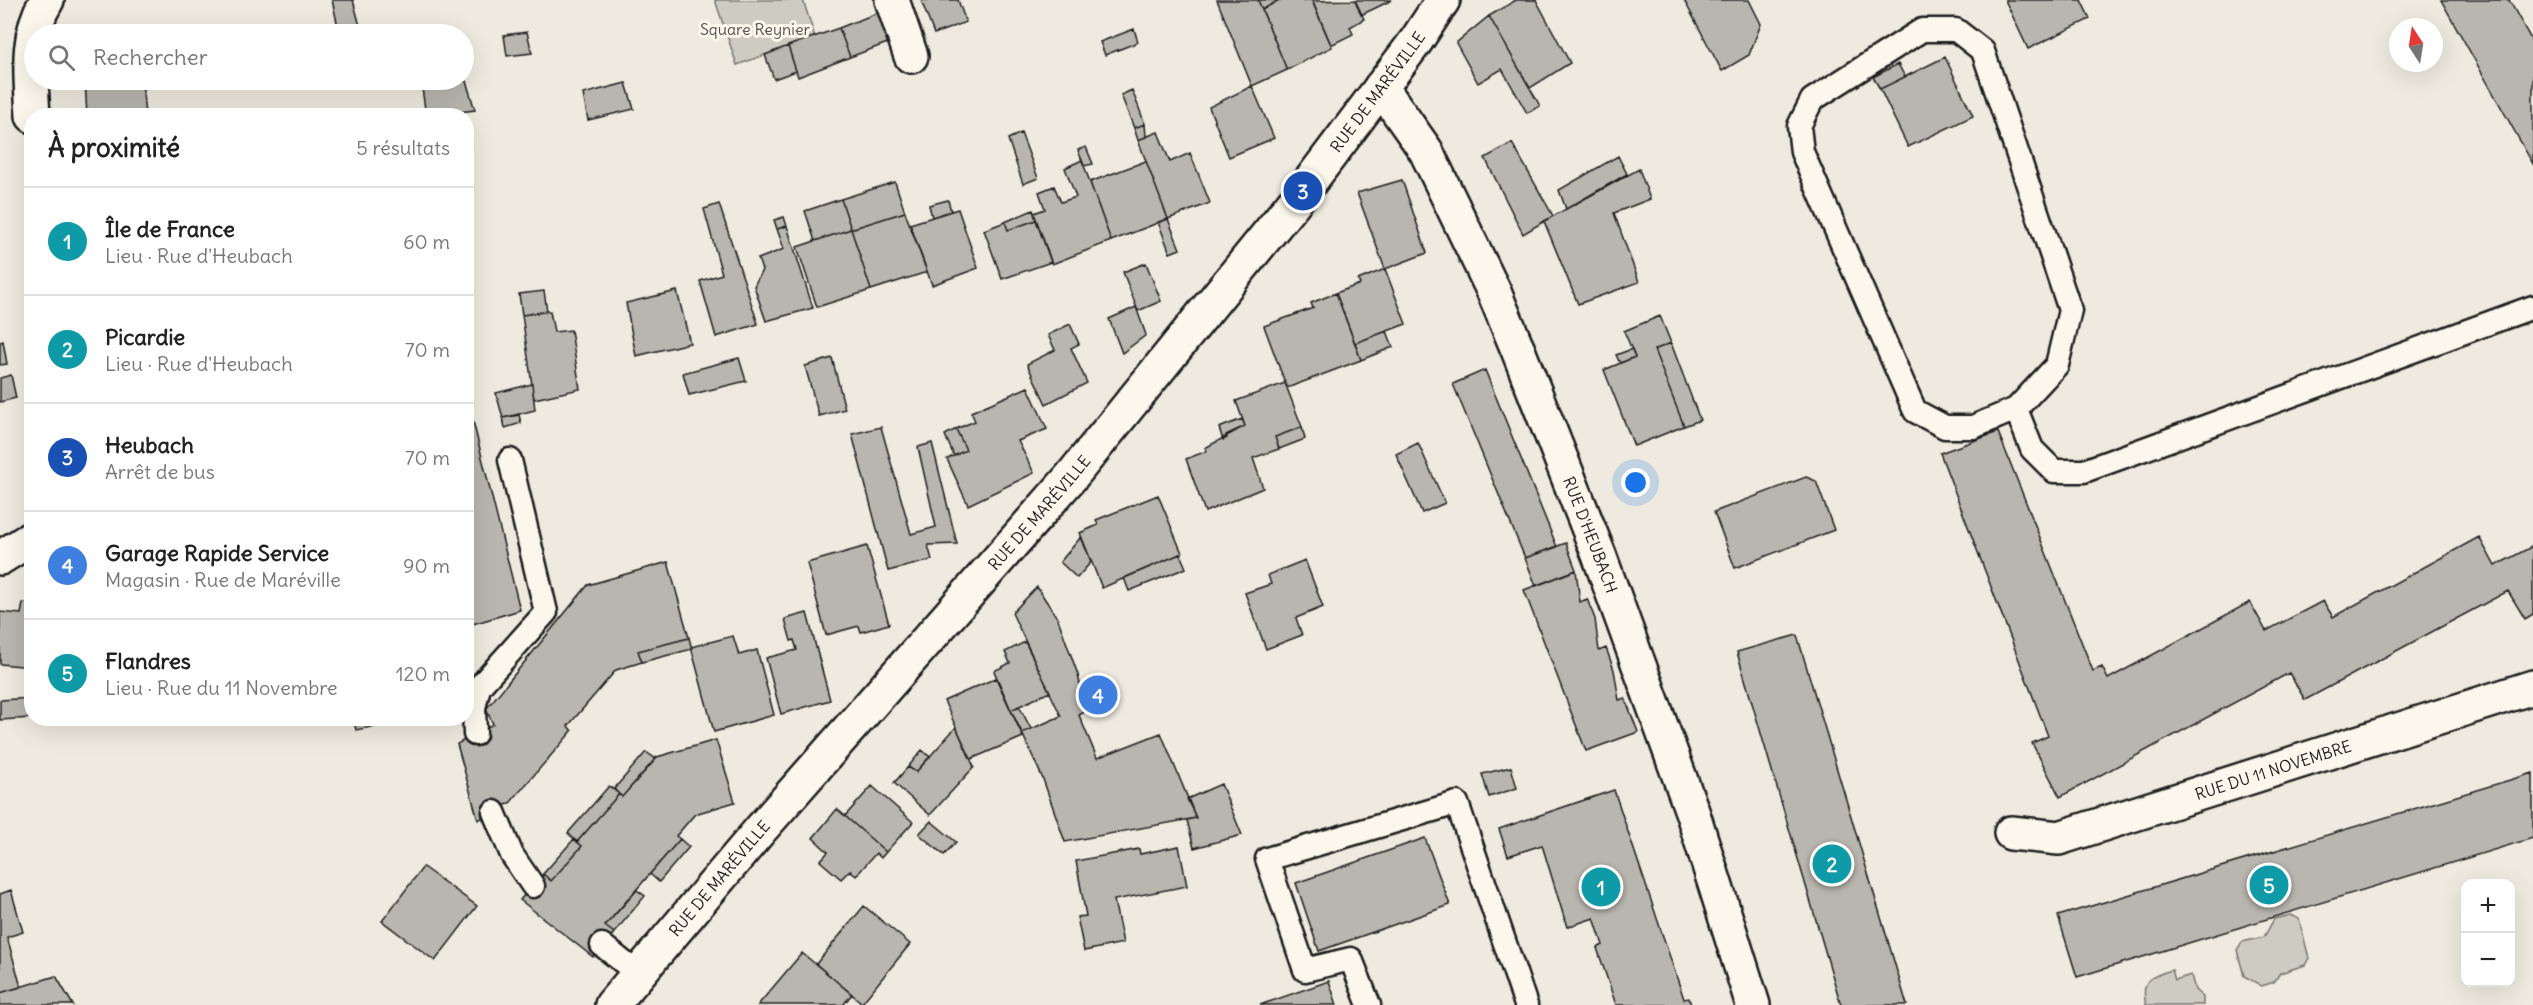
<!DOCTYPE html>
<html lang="fr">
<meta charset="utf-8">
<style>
:root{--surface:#fff;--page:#f6f6f6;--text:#222;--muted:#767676;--line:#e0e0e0;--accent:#c8321e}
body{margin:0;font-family:Delius,sans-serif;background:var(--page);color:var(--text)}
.controls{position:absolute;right:18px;bottom:18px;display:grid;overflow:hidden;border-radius:12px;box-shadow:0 6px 24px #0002}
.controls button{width:54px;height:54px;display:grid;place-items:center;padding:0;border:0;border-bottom:2px solid var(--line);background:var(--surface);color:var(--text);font:30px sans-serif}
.compass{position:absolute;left:2389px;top:18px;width:54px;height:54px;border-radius:50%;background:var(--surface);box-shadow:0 6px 24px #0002;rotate:348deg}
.you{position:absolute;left:1636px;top:483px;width:21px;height:21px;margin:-15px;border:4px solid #fff;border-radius:50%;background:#1a73e8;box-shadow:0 0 0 9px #1a73e833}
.badge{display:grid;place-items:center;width:39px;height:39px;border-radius:50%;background:var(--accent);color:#fff;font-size:20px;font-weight:700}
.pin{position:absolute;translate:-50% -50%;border:3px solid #fff;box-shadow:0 2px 6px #0006}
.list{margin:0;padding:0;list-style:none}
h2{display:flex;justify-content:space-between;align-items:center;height:78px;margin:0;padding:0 24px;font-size:26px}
h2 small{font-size:20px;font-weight:400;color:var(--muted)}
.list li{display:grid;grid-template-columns:39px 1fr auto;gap:18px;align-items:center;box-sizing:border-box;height:108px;padding:0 24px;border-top:2px solid var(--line)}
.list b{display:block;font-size:22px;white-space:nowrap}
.list p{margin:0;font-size:20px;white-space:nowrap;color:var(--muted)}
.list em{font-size:20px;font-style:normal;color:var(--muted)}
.icon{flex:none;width:33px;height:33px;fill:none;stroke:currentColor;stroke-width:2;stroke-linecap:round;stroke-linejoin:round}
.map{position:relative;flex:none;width:2533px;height:1005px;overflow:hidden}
.search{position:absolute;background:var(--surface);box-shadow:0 6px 24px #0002;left:24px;top:24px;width:450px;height:66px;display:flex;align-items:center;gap:15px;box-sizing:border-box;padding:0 21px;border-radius:33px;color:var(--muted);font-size:22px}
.panel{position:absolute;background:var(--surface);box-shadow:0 6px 24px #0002;left:24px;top:108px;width:450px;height:618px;border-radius:24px}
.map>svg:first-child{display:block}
.green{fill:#ceccc2;stroke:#75746f;stroke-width:1.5}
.building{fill:#b9b6af;stroke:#1c1c1c;stroke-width:1.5}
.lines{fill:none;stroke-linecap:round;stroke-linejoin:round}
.lane-casing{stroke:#1c1c1c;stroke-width:27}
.street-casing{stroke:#1c1c1c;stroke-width:38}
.secondary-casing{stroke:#1c1c1c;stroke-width:38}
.lane{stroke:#fbf7ec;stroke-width:22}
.street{stroke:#fbf7ec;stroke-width:33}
.secondary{stroke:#fbf7ec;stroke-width:33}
.labels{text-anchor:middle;stroke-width:6;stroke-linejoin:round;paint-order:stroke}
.park-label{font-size:16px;fill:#51514e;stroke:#fbf7ec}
.street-label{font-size:16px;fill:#1c1c1c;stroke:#fbf7ec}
</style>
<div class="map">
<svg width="2533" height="1005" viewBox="0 0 2533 1005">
<rect width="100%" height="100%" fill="#eeeadf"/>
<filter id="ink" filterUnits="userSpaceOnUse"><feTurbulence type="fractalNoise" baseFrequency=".0167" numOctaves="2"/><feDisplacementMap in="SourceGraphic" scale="12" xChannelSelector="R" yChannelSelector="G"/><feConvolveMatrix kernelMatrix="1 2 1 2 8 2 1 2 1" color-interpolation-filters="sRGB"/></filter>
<g filter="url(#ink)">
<!-- green -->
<path class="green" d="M715 0H803L815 37 737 65Z
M2290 915 2299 919 2309 958 2305 965 2280 973 2274 982 2262 986 2244 976 2237 950 2242 942 2264 937 2274 919Z
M2172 970 2175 980 2191 975 2195 990 2203 997V1005H2146C2140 980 2150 976 2172 970Z"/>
<!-- building -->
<path class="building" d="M332 0H353L360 26 339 31Z
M921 0H958L966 22 934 34Z
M1217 0H1258L1287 70 1252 86Z
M1258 0H1279L1262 10Z
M1279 0H1312L1332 47 1287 70 1262 10Z
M1355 0H1392L1361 15Z
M1355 0 1364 19 1350 27 1353 34 1331 45 1312 1Z
M1516 0H1536L1570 63 1530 88 1489 16Z
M1684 0H1749L1761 24 1749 55 1722 71Z
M2005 0H2081L2090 19 2028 49Z
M2441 0H2509L2533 43V164Z
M890 8 901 38 850 57 839 28Z
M1489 16 1540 106 1527 113 1502 69 1478 83 1456 43Z
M839 28 850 57 798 77 788 46Z
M1134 29 1138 42 1105 55 1100 42Z
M527 32 532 53 507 56 504 35Z
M788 46 796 71 774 79 765 55Z
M1945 57 1973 116 1908 147 1880 89Z
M1898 64 1905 77 1880 89 1873 77Z
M85 80H142L145 116H87Z
M466 81 475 110 426 116 422 88Z
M626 83 634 109 588 120 583 94Z
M1252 86 1274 138 1229 157 1209 107Z
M1132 90 1145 124 1134 128 1121 95Z
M1145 124 1146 137 1138 140 1134 128Z
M1158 132 1170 162 1190 153 1210 203 1168 219 1138 140Z
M1021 133 1038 178 1023 184 1008 139Z
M1512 143 1553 216 1523 234 1485 158Z
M1086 147 1093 164 1084 166 1078 150Z
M1618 156 1627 174 1566 209 1559 190Z
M1082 160 1111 241 1052 264 1034 213 1045 209 1039 192 1054 186 1061 202 1076 197 1065 168Z
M1146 161 1168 219 1111 241 1090 182Z
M1639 169 1650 199 1614 213 1639 282 1578 304 1544 221Z
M1402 180 1427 253 1385 269 1357 193Z
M895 182 905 212 851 229 841 199Z
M841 199 851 229 815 241 805 211Z
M948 200 951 211 932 217 929 205Z
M719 204 758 324 716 337 700 281 722 274 704 209Z
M958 209 978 268 932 285 910 224Z
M1033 210 1036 220 1008 230 1005 222Z
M905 212 927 272 871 290 851 229Z
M784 217 787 226 777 229 774 220Z
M1168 219 1180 249 1170 253 1158 222Z
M1036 220 1051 262 1002 279 984 230 1005 222 1008 230Z
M787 226 813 308 766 321 754 286 762 270 758 259 784 249 777 229Z
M851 229 871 290 817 307 797 247Z
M1146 263 1161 301 1138 311 1123 272Z
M1385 269 1406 324 1355 343 1336 293 1360 284 1358 280Z
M544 291 547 311 522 315 519 294Z
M677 291 690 343 636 356 626 303Z
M1336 293 1361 360 1287 388 1264 326 1313 308 1311 303Z
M1136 307 1146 335 1122 353 1109 319Z
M550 311 554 332 571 330 580 389 534 399 522 315Z
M1660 316 1671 343 1654 350 1684 426 1634 446 1604 370 1635 357 1624 331Z
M1070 324 1079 344 1071 348 1087 383 1046 404 1027 364 1055 350 1048 335Z
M1387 331 1393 347 1361 360 1355 343Z
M3 341 7 364 0 365V342Z
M1671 343 1700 420 1684 426 1654 350Z
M1632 349 1635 357 1620 363 1616 355Z
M739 358 746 381 689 395 683 373Z
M832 358 845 409 819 416 805 366Z
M1485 370 1557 547 1525 558 1453 384Z
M11 375 16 398 0 402V378Z
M1285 383 1302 427 1275 437 1279 449 1253 458 1263 488 1205 512 1186 459 1207 451 1205 448 1245 426 1236 401Z
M532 384 535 410 503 418 496 393Z
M1028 387 1047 429 1018 441 1034 473 968 505 947 459 966 450 956 429 975 421 971 412Z
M468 401 520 610 466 626V402Z
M519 415 521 423 505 428 503 418Z
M1242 419 1245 426 1226 435 1227 438 1223 440 1219 428Z
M881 427 911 534 936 527 918 447 932 443 957 544 928 545 932 560 888 571 852 434Z
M1302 427 1305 439 1279 449 1275 437Z
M956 429 966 450 954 456 945 435Z
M1998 432 2093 671 2102 667 2108 679 2250 602 2266 631 2323 601 2333 617 2479 537 2495 566 2533 546V614L2525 619 2508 591 2305 700 2289 673 2060 797 2032 743 2048 736 1940 453Z
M1418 443 1445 503 1422 513 1396 454Z
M1806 477 1816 481 1834 530 1735 568 1714 512Z
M1158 495 1182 553 1102 588 1080 533 1098 525 1096 520Z
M1081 537 1091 562 1077 578 1060 562Z
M1566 543 1576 570 1536 586 1525 558Z
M867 546 889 624 861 632 859 626 826 635 807 563Z
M1180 554 1186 568 1129 591 1124 578Z
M1305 560 1323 607 1296 618 1302 635 1266 649 1245 593 1271 584 1268 575Z
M668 562 689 638 638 651 642 662 616 670 568 726 572 731 510 803 478 820 457 744 493 724 486 709 588 585Z
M1576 570 1580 602 1587 599 1595 619 1599 651 1606 648 1614 670 1619 700 1625 698 1638 732 1586 751 1524 590Z
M1037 587 1058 619 1078 675 1086 711 1079 715 1097 758 1161 733 1196 818 1065 842 1043 779 1022 733 1061 716 1012 613Z
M23 603 32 604V667L0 664V612L21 614Z
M807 613 830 700 781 714 766 658 797 650 794 640 791 641 785 619Z
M1797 635 1850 813 1907 1005H1841L1737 652Z
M733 636 739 655 757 650 774 715 714 732 691 647Z
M689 638 692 649 642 662 638 651Z
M1025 642 1050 692 1011 710 994 671 1010 663 1005 652Z
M996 678 1023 737 971 759 944 701Z
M32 698V718L0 720V700Z
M1019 706 1031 729 1022 733 1011 710Z
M353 718H418L356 730Z
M956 727 974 767 930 815 894 783 908 767 916 772Z
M716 740 735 802 695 814 676 836 680 839 605 926 614 933 593 957 520 900 543 874 551 881 582 846 577 842 619 794 622 797 657 757Z
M922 750 930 757 916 772 908 767Z
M646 752 656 759 622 797 614 789Z
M1511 767 1517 788 1489 797 1482 774Z
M2533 773V838L2077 977 2058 916Z
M1221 784 1242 835 1194 848 1187 820 1196 818 1187 799Z
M609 786 619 794 577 842 568 833Z
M872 786 913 822 886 852 845 816Z
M1614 790 1684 999 1689 998 1691 1005H1616L1597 948 1603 945 1594 918 1567 927 1542 845 1508 856 1499 829Z
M837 809 886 852 881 858 876 853 856 876 850 870 841 879 820 861 828 852 813 838Z
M931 821 956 842 944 855 919 834Z
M1425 838 1450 905 1319 951 1296 883Z
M574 839 582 846 551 881 543 874Z
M680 839 689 847 659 882 650 874Z
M1179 846 1187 886 1114 900 1123 943 1084 951 1077 917 1086 916 1076 861 1139 849 1140 854Z
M423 867 477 906 435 961 382 921Z
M11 890 23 932 7 937 21 987 0 993V894Z
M637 890 645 896 614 933 605 926Z
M864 906 910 944 862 1003 816 964Z
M802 953 852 994 843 1005H758Z
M56 976 73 1005H0V993Z
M1329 981 1337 1005H1260Z"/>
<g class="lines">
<!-- lane casing -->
<g class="lane-casing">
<path id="lane" d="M1922 30H1956L1983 51 2070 310 2057 365 2016 409 1973 427H1945L1915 411 1802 152 1799 126 1812 100Z
M2016 409 2032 449 2054 471H2084L2533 307
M475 734 474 708 479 687 546 612 510 460
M494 812 512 855 533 886
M602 945 638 974
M1369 1005 1351 959 1305 970 1267 859 1457 803 1526 1005"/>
</g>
<!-- street casing -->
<g class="street-casing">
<g id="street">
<path d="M892 0 911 56"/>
<path id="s1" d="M1381 87 1426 151 1494 292 1518 350 1599 555 1693 814 1753 1005"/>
<path d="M33 116C31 76 25 35 47 0"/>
<path d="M0 558 32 538"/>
<path id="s2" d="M2011 833 2059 838 2533 687"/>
</g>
</g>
<!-- secondary casing -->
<g class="secondary-casing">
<g id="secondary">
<path id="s3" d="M612 1005 761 829 1071 477 1303 191 1416 41 1443 0"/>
</g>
</g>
<!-- lane -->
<use href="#lane" class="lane"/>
<!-- street -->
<use href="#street" class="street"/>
<!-- secondary -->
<use href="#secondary" class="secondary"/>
</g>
</g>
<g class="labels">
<!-- park labels -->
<g class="park-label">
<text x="755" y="35">Square Reynier</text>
</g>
<!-- street labels -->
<g class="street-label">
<text dy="6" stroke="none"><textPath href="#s3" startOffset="1192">RUE DE MARÉVILLE</textPath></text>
<text dy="6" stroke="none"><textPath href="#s3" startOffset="652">RUE DE MARÉVILLE</textPath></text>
<text dy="6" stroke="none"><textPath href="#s1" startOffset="496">RUE D'HEUBACH</textPath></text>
<text dy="6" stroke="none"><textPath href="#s2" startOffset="273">RUE DU 11 NOVEMBRE</textPath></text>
<text dy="6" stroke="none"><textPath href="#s3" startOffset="166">RUE DE MARÉVILLE</textPath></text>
</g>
</g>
</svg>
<div class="controls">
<button>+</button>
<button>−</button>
</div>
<svg class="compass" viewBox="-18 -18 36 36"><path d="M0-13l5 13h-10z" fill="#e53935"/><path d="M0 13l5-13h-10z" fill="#767676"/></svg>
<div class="you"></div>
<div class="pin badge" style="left:1601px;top:887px;background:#0f9aa8">1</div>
<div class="pin badge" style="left:1832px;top:864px;background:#0f9aa8">2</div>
<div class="pin badge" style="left:1303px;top:191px;background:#1a4fb4">3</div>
<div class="pin badge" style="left:1098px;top:695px;background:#3f7fe0">4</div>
<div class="pin badge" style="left:2269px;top:885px;background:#0f9aa8">5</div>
<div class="search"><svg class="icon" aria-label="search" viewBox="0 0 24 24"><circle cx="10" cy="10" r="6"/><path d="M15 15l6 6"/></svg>Rechercher</div>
<section class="panel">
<h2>À proximité<small>5 résultats</small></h2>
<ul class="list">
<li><span class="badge" style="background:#0f9aa8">1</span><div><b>Île de France</b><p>Lieu · Rue d'Heubach</p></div><em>60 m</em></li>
<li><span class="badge" style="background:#0f9aa8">2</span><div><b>Picardie</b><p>Lieu · Rue d'Heubach</p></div><em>70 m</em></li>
<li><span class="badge" style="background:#1a4fb4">3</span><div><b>Heubach</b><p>Arrêt de bus</p></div><em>70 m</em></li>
<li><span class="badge" style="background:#3f7fe0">4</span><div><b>Garage Rapide Service</b><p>Magasin · Rue de Maréville</p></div><em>90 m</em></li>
<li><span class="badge" style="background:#0f9aa8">5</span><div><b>Flandres</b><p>Lieu · Rue du 11 Novembre</p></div><em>120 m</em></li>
</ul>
</section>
</div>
